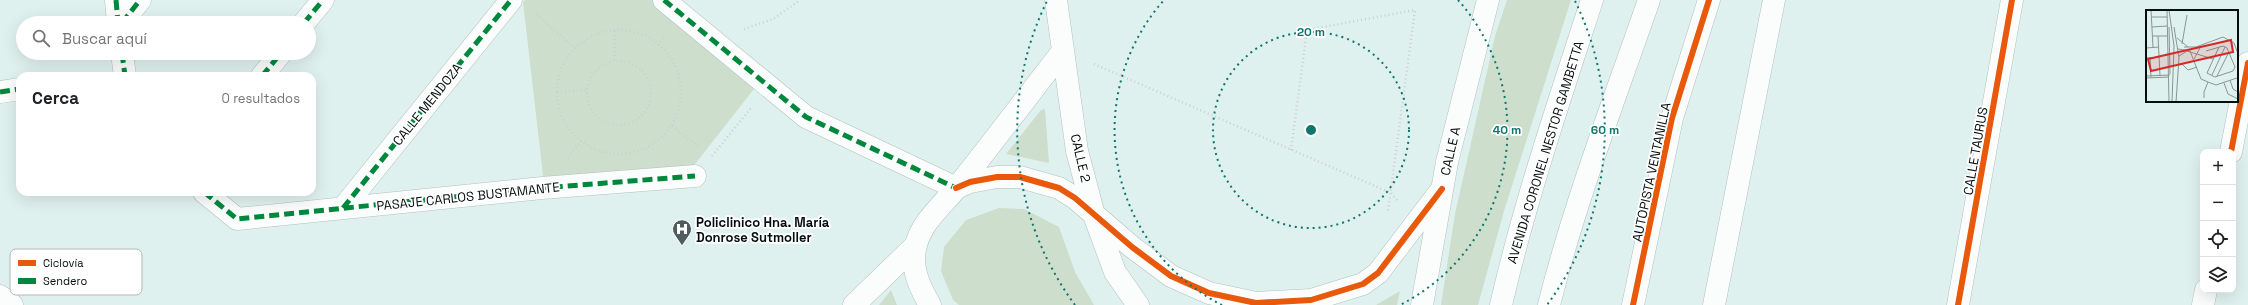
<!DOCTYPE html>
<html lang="es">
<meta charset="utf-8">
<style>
:root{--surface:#fff;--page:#f2f2f2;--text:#202124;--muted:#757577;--line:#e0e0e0}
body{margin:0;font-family:"Space Grotesk",sans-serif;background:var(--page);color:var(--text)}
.controls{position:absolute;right:12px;bottom:12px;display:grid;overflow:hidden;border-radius:8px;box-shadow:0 4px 16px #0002}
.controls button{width:36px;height:36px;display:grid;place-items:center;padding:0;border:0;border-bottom:1px solid var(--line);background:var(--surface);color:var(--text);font:20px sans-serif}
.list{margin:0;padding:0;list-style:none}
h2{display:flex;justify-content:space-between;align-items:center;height:52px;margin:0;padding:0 16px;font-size:17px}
h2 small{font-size:13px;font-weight:400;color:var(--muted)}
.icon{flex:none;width:22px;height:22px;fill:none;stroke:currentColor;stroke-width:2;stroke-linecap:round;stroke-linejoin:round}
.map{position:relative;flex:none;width:2248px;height:305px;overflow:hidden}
.search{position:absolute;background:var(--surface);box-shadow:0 4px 16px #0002;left:16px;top:16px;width:300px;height:44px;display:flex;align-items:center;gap:10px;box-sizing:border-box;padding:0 14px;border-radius:22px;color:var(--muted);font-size:15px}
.panel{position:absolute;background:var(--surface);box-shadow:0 4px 16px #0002;left:16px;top:72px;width:300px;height:124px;border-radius:12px}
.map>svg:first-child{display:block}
.green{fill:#cddecc}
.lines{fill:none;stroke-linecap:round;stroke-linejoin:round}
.pedestrian-casing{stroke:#b2c0be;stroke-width:23}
.minor-casing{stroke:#b2c0be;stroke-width:23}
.tertiary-casing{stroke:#b2c0be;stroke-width:23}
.trunk-casing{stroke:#b2c0be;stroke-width:23}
.path{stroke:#cbd0cf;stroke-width:2.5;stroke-dasharray:1 3;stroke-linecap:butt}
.pedestrian{stroke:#fafdfc;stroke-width:22}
.minor{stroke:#fafdfc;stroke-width:22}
.tertiary{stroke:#fafdfc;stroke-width:22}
.trunk{stroke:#fafdfc;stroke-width:22}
.quiet{stroke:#00873e;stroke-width:5;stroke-dasharray:10 5;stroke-linecap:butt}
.cycleway-casing{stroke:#fff;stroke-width:8}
.cycleway{stroke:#e8590c;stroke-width:6}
.ring{fill:none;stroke:#0f766e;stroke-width:2;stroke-dasharray:2 4}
.labels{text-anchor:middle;stroke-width:3.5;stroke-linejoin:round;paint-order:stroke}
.street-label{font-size:13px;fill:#050e0e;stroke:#fff}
.poi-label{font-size:13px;font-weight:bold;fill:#050e0e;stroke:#fff;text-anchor:start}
.inset-road{fill:none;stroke:#889694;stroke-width:1}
.view{fill:#d62828;fill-opacity:0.15;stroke:#d62828;stroke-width:2}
.inset-edge{fill:none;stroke:#050e0e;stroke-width:2}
.key{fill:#fff;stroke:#b4b7b7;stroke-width:1}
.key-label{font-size:11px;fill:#050e0e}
.centre{fill:#0f766e;stroke:#fff;stroke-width:2}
.ring-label{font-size:12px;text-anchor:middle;font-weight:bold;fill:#0f766e;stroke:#fff;stroke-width:3.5;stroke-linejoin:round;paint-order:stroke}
</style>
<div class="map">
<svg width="2248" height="305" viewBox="0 0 2248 305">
<rect width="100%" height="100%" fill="#dff1ee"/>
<!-- green -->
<path class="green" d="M525 0H654L757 85 688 173 544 184 523 2Z
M1507 0H1571L1504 211 1478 305H1441L1455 214 1495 36Z
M1045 109 1049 163 1006 154 1041 110Z
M999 208 1024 209 1059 227 1075 272 1094 305H959L953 300 941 271 944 247 966 220Z
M891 290 897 305H879Z
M1400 291 1397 305H1376Z"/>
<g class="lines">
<!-- pedestrian casing -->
<g class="pedestrian-casing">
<path id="pedestrian" d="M116 0 118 23
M664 0 806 117 956 188
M122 23 140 0
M304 23 323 0
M122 53 125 76
M262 76 281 53
M0 92 20 89
M204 192 237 219 542 188 695 176
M343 208 511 0"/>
</g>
<!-- minor casing -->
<g class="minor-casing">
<path id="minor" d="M2231 152 2248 63
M1958 305 2012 0
M2203 305 2206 290"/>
</g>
<!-- tertiary casing -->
<g class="tertiary-casing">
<path id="tertiary" d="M1056 0 1077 151 1094 215 1115 272 1138 305
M956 188 970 182 997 177H1020L1059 188 1075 198 1132 247 1171 276 1209 293 1256 303 1311 300 1363 284 1378 273 1442 189
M0 296 12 305
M854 305 916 245
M930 305C919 286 910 267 916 245 922 221 943 205 958 186 993 142 1027 97 1062 52
M1422 305 1447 162 1488 0
M1633 305 1672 118 1709 0
M1714 305 1774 0"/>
</g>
<!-- trunk casing -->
<g class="trunk-casing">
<path id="trunk" d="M1501 305C1525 201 1559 101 1592 0
M1549 305C1575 201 1614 101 1649 0"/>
</g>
<!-- path -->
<path class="path" d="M536 14 576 49
M744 29 773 19 800 0
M557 92a62 62 0 1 1 124 0a62 62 0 1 1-124 0Z
M615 31V61
M658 45 665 37
M587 93a32 32 0 1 1 64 0a32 32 0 1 1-64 0Z
M1094 64 1391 193 1398 201
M557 92 586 90
M672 126 700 148
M1291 150 1307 30 1415 10 1388 211
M712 156 751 108
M568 157 581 141"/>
<!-- pedestrian -->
<use href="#pedestrian" class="pedestrian"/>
<!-- minor -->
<use href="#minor" class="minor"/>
<!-- tertiary -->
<use href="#tertiary" class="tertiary"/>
<!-- trunk -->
<use href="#trunk" class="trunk"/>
<!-- quiet -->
<path class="quiet" d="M116 0 118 23
M664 0 806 117 956 188
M122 23 140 0
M304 23 323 0
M122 53 125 76
M262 76 281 53
M0 92 20 89
M204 192 237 219 542 188 695 176
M343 208 511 0"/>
<!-- cycleway casing -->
<g class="cycleway-casing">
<path id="cycleway" d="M2231 152 2248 63
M956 188 970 182 997 177H1020L1059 188 1075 198 1132 247 1171 276 1209 293 1256 303 1311 300 1363 284 1378 273 1442 189
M1633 305 1672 118 1709 0
M1958 305 2012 0"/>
</g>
<!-- cycleway -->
<use href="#cycleway" class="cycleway"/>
</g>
<!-- distance rings -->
<g class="ring">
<circle cx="1311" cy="130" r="98"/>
<path d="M1222 305A196 196 0 0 1 1164 0M1458 0A196 196 0 0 1 1400 305"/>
<path d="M1075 305A294 294 0 0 1 1047 1M1575 1A294 294 0 0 1 1547 305"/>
</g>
<!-- icons -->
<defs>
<g id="hospital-pin" transform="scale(1)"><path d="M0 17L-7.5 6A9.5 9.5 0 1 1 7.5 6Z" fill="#515d5c" stroke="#fff"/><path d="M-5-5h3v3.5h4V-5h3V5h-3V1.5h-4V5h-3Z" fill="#fff"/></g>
</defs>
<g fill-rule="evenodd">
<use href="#hospital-pin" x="682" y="229"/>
</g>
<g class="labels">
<!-- street labels -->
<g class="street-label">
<text transform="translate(427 104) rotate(-51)" y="5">CALLE MENDOZA</text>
<text transform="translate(1450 151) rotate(-77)" y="5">CALLE A</text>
<text transform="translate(1975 151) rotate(-80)" y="5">CALLE TAURUS</text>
<text transform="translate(1545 152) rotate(-73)" y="5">AVENIDA CORONEL NESTOR GAMBETTA</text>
<text transform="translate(1081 158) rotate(77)" y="5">CALLE 2</text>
<text transform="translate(1651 172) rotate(-78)" y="5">AUTOPISTA VENTANILLA</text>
<text transform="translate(468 196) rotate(-6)" y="5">PASAJE CARLOS BUSTAMANTE</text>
</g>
<!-- poi labels -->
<g class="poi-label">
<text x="696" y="227">Policlinico Hna. María<tspan x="696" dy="15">Donrose Sutmoller</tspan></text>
</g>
</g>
<!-- overview -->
<g transform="translate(2146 10)">
<rect width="92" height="92" fill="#dff1ee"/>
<path class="inset-road" d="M5 0 7 37M21 0 23 92M23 0 28 36 26 92M6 7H21M6 17 21 16M23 17 24 64M28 17 33 48 30 92M6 26H21M12 26 14 66M31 28 42 37M36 34 41 5M38 37H50L77 27 88 33 92 44M0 38 13 37M32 39 44 41 55 69 62 72 70 75 91 68M60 41 77 36 81 38 89 57 87 61 69 67 61 63 73 37M33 46 41 41 67 49M4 47 5 67M0 48 13 47M48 49 55 36M36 54 42 60 51 57M66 65 79 37M0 66 24 65M71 66 83 42M0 68 23 67M84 70 87 79 92 82M78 73 82 84 92 89M58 88V82L62 72"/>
<path class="view" d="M85 30 87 42 5 61 2 49Z"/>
<rect width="92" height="92" class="inset-edge"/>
</g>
<!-- legend -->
<rect x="10" y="249" width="132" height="46" rx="6" class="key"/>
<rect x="18" y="260" width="18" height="6" fill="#e8590c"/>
<rect x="18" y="278" width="18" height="6" fill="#00873e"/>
<g class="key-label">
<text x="43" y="267">Ciclovía</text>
<text x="43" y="285">Sendero</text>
</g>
<circle cx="1311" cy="130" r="6" class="centre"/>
<g class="ring-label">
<text x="1311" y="36">20 m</text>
<text x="1507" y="134">40 m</text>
<text x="1605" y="134">60 m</text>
</g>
</svg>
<div class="controls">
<button>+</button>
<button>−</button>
<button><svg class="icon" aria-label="locate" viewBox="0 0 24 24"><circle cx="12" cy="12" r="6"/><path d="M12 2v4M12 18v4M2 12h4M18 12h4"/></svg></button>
<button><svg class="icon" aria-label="layers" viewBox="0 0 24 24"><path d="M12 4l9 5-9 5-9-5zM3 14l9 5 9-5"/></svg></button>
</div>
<div class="search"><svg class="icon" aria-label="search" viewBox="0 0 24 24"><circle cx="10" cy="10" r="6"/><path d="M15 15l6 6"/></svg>Buscar aquí</div>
<section class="panel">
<h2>Cerca<small>0 resultados</small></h2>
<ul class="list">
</ul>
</section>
</div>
